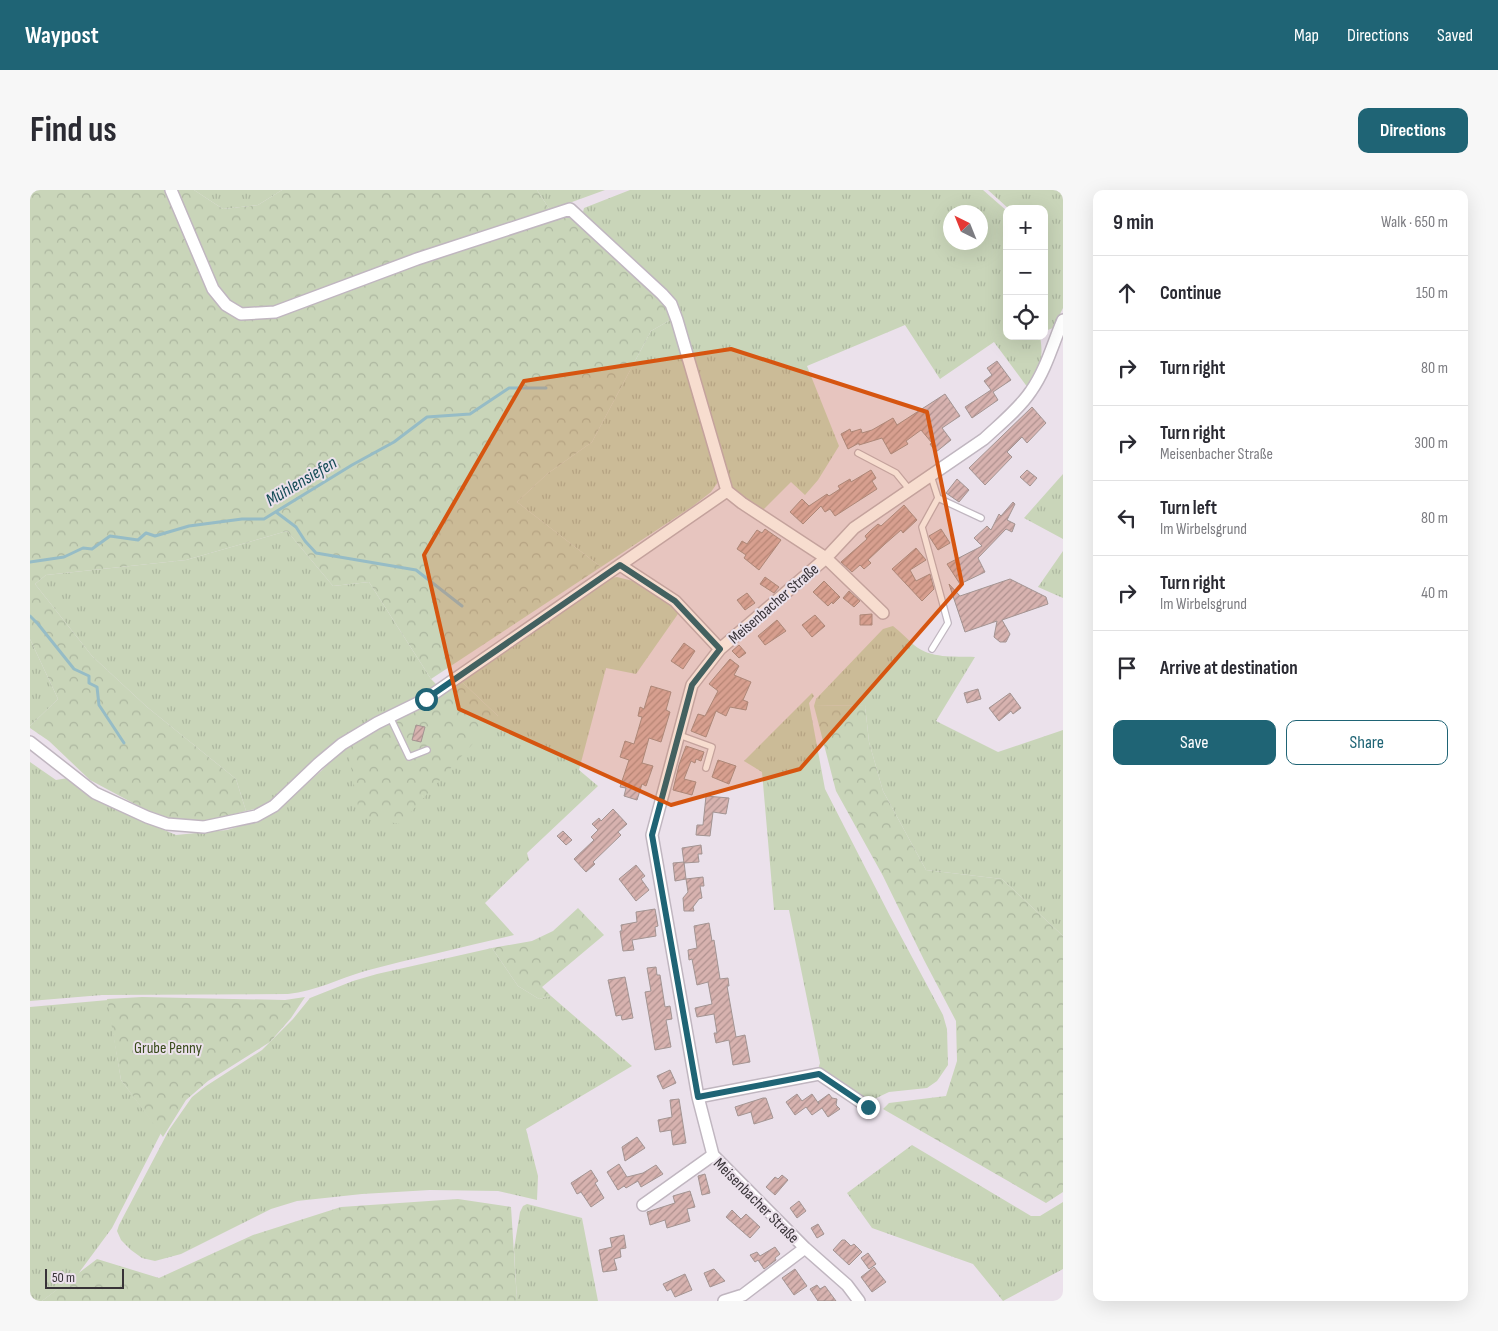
<!DOCTYPE html>
<meta charset="utf-8">
<style>
:root{--surface:#fff;--page:#f7f7f7;--text:#2b2b33;--muted:#7c7c81;--line:#e1e1e2;--accent:#1f6475}
body{margin:0;font-family:"Sofia Sans Condensed",sans-serif;background:var(--page);color:var(--text)}
.controls{position:absolute;right:15px;top:15px;display:grid;overflow:hidden;border-radius:10px;box-shadow:0 5px 20px #0002}
.controls button{width:45px;height:45px;display:grid;place-items:center;padding:0;border:0;border-bottom:1px solid var(--line);background:var(--surface);color:var(--text);font:25px sans-serif}
.compass{position:absolute;left:913px;top:15px;width:45px;height:45px;border-radius:50%;background:var(--surface);box-shadow:0 5px 20px #0002;rotate:317deg}
.scale{position:absolute;left:15px;bottom:12px;width:79px;box-sizing:border-box;padding-left:5px;border:2px solid #383338;border-top:0;font-size:14px;line-height:18px;white-space:nowrap;color:#383338;-webkit-text-stroke:4px #ebe1eb;paint-order:stroke}
.stop{position:absolute;width:15px;height:15px;margin:-11px;border:4px solid #1f6475;border-radius:50%;background:#fff}
.stop.end{background:#1f6475;border-color:#fff;box-shadow:0 1px 5px #0008}
.list{margin:0;padding:0;list-style:none}
h2{display:flex;justify-content:space-between;align-items:center;height:65px;margin:0;padding:0 20px;font-size:21px}
h2 small{font-size:16px;font-weight:400;color:var(--muted)}
.list li{display:grid;grid-template-columns:32px 1fr auto;gap:15px;align-items:center;box-sizing:border-box;height:75px;padding:0 20px;border-top:1px solid var(--line)}
.list b{display:block;font-size:19px;white-space:nowrap}
.list p{margin:0;font-size:16px;white-space:nowrap;color:var(--muted)}
.list em{font-size:16px;font-style:normal;color:var(--muted)}
.actions{display:flex;gap:10px;padding:15px 20px}
.actions a{flex:1;padding:11px 0;border:1px solid var(--accent);border-radius:10px;text-align:center;font-size:18px;color:var(--accent)}
.actions .main{background:var(--accent);color:#fff}
.icon{flex:none;width:28px;height:28px;fill:none;stroke:currentColor;stroke-width:2;stroke-linecap:round;stroke-linejoin:round}
.map{position:relative;flex:none;width:1033px;height:1111px;overflow:hidden;border-radius:10px}
header{display:flex;align-items:center;gap:30px;box-sizing:border-box;height:70px;padding:0 25px;background:var(--accent);color:#fff}
header strong{font-size:24px}
nav{display:flex;gap:28px;margin-inline-start:auto;font-size:18px}
.intro{display:flex;align-items:center;justify-content:space-between;box-sizing:border-box;height:120px;padding:0 30px}
h1{margin:0;font-size:35px}
.button{padding:12px 22px;border-radius:10px;background:var(--accent);color:#fff;font-size:18px;font-weight:700}
main{display:flex;gap:30px;padding:0 30px}
aside{flex:1;background:var(--surface);border-radius:10px;box-shadow:0 5px 20px #0002}
.map>svg:first-child{display:block}
.grass{fill:url(#grass-tufts);fill-rule:evenodd}
.forest{fill:url(#forest-crowns)}
.lines{fill:none;stroke-linecap:round;stroke-linejoin:round}
.stream{stroke:#96bcc6;stroke-width:3}
.building{fill:url(#building-hatch);stroke:#a39492}
.service-casing{stroke:#c0b6c0;stroke-width:8}
.minor-casing{stroke:#c0b6c0;stroke-width:14}
.service{stroke:#fff;stroke-width:5.5}
.minor{stroke:#fff;stroke-width:11}
.route{stroke:#1f6475;stroke-width:6}
.marked{fill:#d65510;fill-opacity:0.2;stroke:#d65510;stroke-width:4;stroke-linejoin:round}
.labels{text-anchor:middle;stroke-width:4;stroke-linejoin:round;paint-order:stroke}
.street-label{font-size:16px;fill:#383338;stroke:#ebe1eb}
.park-label{font-size:16px;fill:#3a4c1d;stroke:#ebe1eb}
.water-label{font-size:18px;font-style:italic;fill:#154c57;stroke:#ebe1eb}
</style>
<header>
<strong>Waypost</strong>
<nav><a>Map</a><a>Directions</a><a>Saved</a></nav>
</header>
<div class="intro"><h1>Find us</h1><a class="button">Directions</a></div>
<main>
<div class="map">
<svg width="1033" height="1111" viewBox="0 0 1033 1111">
<defs>
<pattern id="grass-tufts" width="24" height="20" patternUnits="userSpaceOnUse" patternTransform="scale(1.25)"><rect width="24" height="20" fill="#c9d5b9"/><path d="M3 7l-1-3M5 7V3M7 7l1-3M15 17l-1-3M17 17v-4M19 17l1-3" fill="none" stroke="#adb7a0"/></pattern>
<pattern id="forest-crowns" width="20" height="18" patternUnits="userSpaceOnUse" patternTransform="scale(1.25)"><rect width="20" height="18" fill="#c9d5b9"/><path d="M2 6a3 3 0 1 1 6 0M12 15a3 3 0 1 1 6 0" fill="none" stroke="#adb7a0"/></pattern>
<pattern id="building-hatch" width="6" height="6" patternUnits="userSpaceOnUse" patternTransform="scale(1.25)"><rect width="6" height="6" fill="#d7b2af"/><path d="M-1 1l2-2M0 6l6-6M5 7l2-2" fill="none" stroke="#af918f"/></pattern>
</defs>
<rect width="100%" height="100%" fill="#ebe1eb"/>
<!-- grass -->
<path class="grass" d="M164 0H252L228 15 193 19Z
M507 0H575L520 20Z
M600 0H953L977 21V146H1010C1014 170 1010 178 998 198L964 152 910 189 875 135 777 176 809 256 788 290 775 305 761 292 732 321 712 310 697 291 640 107 553 22 554 18ZM921 22H951V52H921Z
M958 0H1033V118L1023 138 1015 141 1014 140V19H979Z
M642 129 690 289 681 302 663 316 571 377 487 312 517 284 562 252 621 141Z
M1033 284V349L994 328Z
M257 341 303 396 339 392 401 489 408 496 348 527 234 617 216 621 206 589 117 517 62 466 5 394 16 385 156 370Z
M1033 361V408L1008 397Z
M587 387 607 392 650 421 606 484 576 478 549 580 568 596 497 663 499 670 455 713 484 745C434 757 384 768 335 781 308 789 286 801 258 804L72 805 0 811V572L26 590 38 588 63 605 108 629 146 645 197 640 224 632 247 619 291 581 317 556 468 526 432 492 574 389Z
M863 436C871 442 877 449 884 455 901 469 923 466 945 467L906 531 968 562 1033 540V746L972 689 896 680 853 601 839 552 835 515 784 516 786 509 853 439Z
M0 449 28 509 0 536Z
M782 503 784 506 779 513 795 599 860 726 913 825 917 839 918 875 907 891 897 898 859 902 838 912 788 879 790 873 759 720H744L732 582 714 571Z
M462 758 488 796 509 809 521 806 602 876 496 939 508 986 507 1010 468 1001 400 1000 332 1004 267 1011 241 1019 151 1064 125 1071 112 1068 101 1060 91 1050 87 1041 89 1035 139 940 162 907 176 896 232 860 263 829 280 808 323 791 347 784Z
M78 810 91 890 131 943 82 1038 48 1084 12 1111H0V817Z
M882 955 1001 1026H1010L1033 1012V1079L973 1111 943 1074 842 1038 817 1003Z
M497 1014 552 1028 568 1111H487L484 1059 490 1022 493 1016Z"/>
<!-- forest -->
<path class="forest" d="M0 0H164L193 19 228 15 252 0H507L520 20 545 29 633 109 642 129 621 141 562 252 517 284 487 312 571 377 401 489 339 392 303 396 257 341 156 370 16 385 5 394 62 466 117 517 206 589 216 621 177 631 142 629 116 620 60 590 19 551 0 538V536L28 509 0 449Z
M432 492 468 526 370 634 330 627 317 556 393 516Z
M835 515 839 552 853 601 896 680 972 689 1033 746V1002L1016 1013 853 919 859 913 916 906 927 871 926 831 894 770 853 686 806 601 784 516Z
M548 718 574 745 512 797 521 806 509 809 488 796 462 758 502 751 523 741Z
M112 807 255 810 275 807 261 828 240 852 178 891 156 910 133 947 91 890 77 809Z
M428 1009 481 1017 487 1111H12L67 1069 129 1088 223 1045 311 1017Z"/>
<g class="lines">
<!-- stream -->
<path class="stream" d="M246 322 266 337 275 351 286 363 386 380 432 416
M0 372 34 367 53 358 62 359 80 346 108 350 116 343 125 346 159 336 212 329H234L322 275 364 252 397 227 440 224 479 198H516
M0 426 8 434 44 479 59 486V493L67 497 69 515 94 553"/>
</g>
<!-- building -->
<path class="building" d="M967 171 981 190 963 202 968 210 942 228 935 217 961 200 954 191 962 185 957 178Z
M915 204 930 226 912 238 921 250 906 262 900 254 902 253 891 240 876 251 878 254 861 264 852 248 829 255V253L818 259 811 244 820 239 821 242 831 239 832 243 842 240 863 228 867 235Z
M1002 217 1016 233 997 253 992 247 977 262 982 267 955 295 939 278Z
M841 280 846 288 842 291 847 299 805 326 800 319 795 322 791 316 773 334 760 322 772 309 779 316 797 304 799 306 810 299 808 296 820 289 821 292Z
M997 280 1007 288 1000 296 990 287Z
M927 289 939 300 929 312 916 303Z
M983 312 985 314 977 330 985 334 982 342 976 339 948 368 955 382 930 394 917 374 952 356 944 348 957 336 961 340 969 324 971 326Z
M874 315 887 330 873 343 871 340 855 354 838 370 841 373 834 379 830 375 822 382 811 372 837 349 835 346 841 340 848 334 851 336Z
M735 339 751 350 729 380 714 368 716 365 707 359 712 351 717 354 727 340 732 343Z
M911 339 920 353 908 360 899 346Z
M886 358 896 370 880 380 886 391 900 384 904 399 892 411 862 379Z
M735 387 749 397 744 403 730 394Z
M980 389 1016 407 1018 414 972 430 980 444 976 452H970L964 447 967 431 935 442 919 394 930 406Z
M794 391 810 407 803 414 802 412 798 416 783 402Z
M819 401 830 411 824 417 813 408Z
M717 403 725 413 715 420 707 410Z
M842 424V435H830V425Z
M785 425 795 436 782 447 772 435Z
M747 430 756 441 735 455 728 446Z
M654 453 665 461 653 479 641 471Z
M709 455 716 463 709 468 702 461Z
M700 469 709 476 704 485 721 492 713 510 718 512 716 520 700 517 696 526 686 521 676 547 661 541 668 524 675 526 688 501 679 494Z
M621 496 641 502 636 520 640 522 631 552 619 548 612 573 623 576 616 596 612 594 607 610 594 606 596 598 590 597 599 570 590 567 595 551 604 554 612 527 608 526 610 517 614 519Z
M948 499 951 509 937 513 934 503Z
M980 503 991 518 983 524 981 521 969 531 959 518Z
M386 535 395 537 391 552 382 550Z
M656 556 674 562 671 571 666 569 665 573 661 571 654 589 666 592 662 605 643 600 649 575Z
M688 570 706 576 699 594 682 587Z
M676 606 699 608 696 624 683 622 680 646 666 645 667 635H673Z
M583 619 597 634 588 642 591 645 563 672 565 674 556 682 544 669 564 650 561 647 568 640 562 634 569 628 571 631Z
M533 641 542 650 536 655 527 646Z
M671 655 672 664H668L669 672 654 673 652 658Z
M654 672 656 689 645 691 643 673Z
M606 675 615 686 611 689 619 700 606 711 589 689Z
M673 687 674 696H670L672 708 669 709 663 717 664 721H654L653 708 658 702 656 689Z
M625 719 628 736 625 737 626 746 602 750 604 760 593 761 590 741H592L591 735 607 732 606 722Z
M679 733 682 751 684 750 690 789 698 788 699 796H697L706 847 715 845 720 872 703 875 699 850 686 853 684 843H687L684 824 667 827 665 818 682 814 678 792 667 795 662 769 659 770 658 760 667 758 664 736Z
M626 777 627 785H630L635 817 640 816 642 829 636 830 641 857 625 860 615 802 621 801 617 778Z
M595 787 603 828 592 830 591 825 586 826 578 790Z
M640 880 646 893 633 899 627 886Z
M767 904 772 911 782 904 789 914 788 912 799 904 802 908 807 909 806 915 810 919 798 927 792 918 782 925 776 917 765 925 756 912Z
M733 908H736L743 928 724 934 721 922 708 926 705 917Z
M649 909 656 953 643 955 641 940 630 942 628 930 642 927 640 910Z
M607 947 615 958 595 971 592 957Z
M589 974 597 987 613 983 626 975 633 984 611 997 608 991 596 998 594 996 588 1000 577 982Z
M561 980 568 991 565 993 574 1008 561 1017 551 1002 547 1004 541 993Z
M675 984 680 1003 672 1005 668 986Z
M752 985 758 990 745 1005 736 997 745 987 748 989Z
M660 1001 665 1017 657 1019 660 1031 637 1038 635 1030 620 1035 617 1022 645 1013 643 1006Z
M769 1011 776 1021 767 1028 760 1018Z
M702 1020 711 1029 716 1024 730 1037 720 1048 696 1027Z
M788 1034 794 1044 787 1048 781 1038Z
M594 1045 596 1058 590 1059 591 1067 584 1069 587 1080 573 1082 569 1060 582 1057 580 1048Z
M812 1050H815L821 1056 824 1054 832 1062 819 1075 803 1060Z
M745 1057 750 1064 745 1068 746 1070 734 1079 728 1070 725 1072 720 1065 727 1062 730 1066Z
M838 1063 846 1074 839 1079 831 1068Z
M844 1077 856 1092 842 1102 831 1087Z
M684 1079 695 1091 680 1097 674 1083Z
M765 1079 777 1096 764 1105 752 1088Z
M655 1084 662 1100 645 1107 641 1099 637 1101 633 1094Z
M787 1095 790 1099 795 1096 806 1111H788L780 1099Z"/>
<g class="lines">
<!-- service casing -->
<g class="service-casing">
<path id="service" d="M828 263 866 283 879 299
M901 286 908 308 892 337 918 433 902 459
M908 308 951 328
M360 527 379 567 397 560
M649 545 682 557 676 578"/>
</g>
<!-- minor casing -->
<g class="minor-casing">
<path id="minor" d="M141 0 183 99 196 115 211 124 245 122 387 69 540 19 632 104 641 114 647 130 697 301 712 313 796 368 853 423
M590 375 645 411 690 459
M0 552 65 603 117 627 137 634 174 637 226 626 244 616 288 574 312 554 347 533 396 509 697 301
M668 907 789 884 838 917
M613 1015 683 965
M694 1111 713 1105 775 1058
M829 1111 817 1095 775 1058 683 965 668 907 622 645 662 495 690 459 796 368 824 338 954 249C970 234 989 219 1001 201 1016 180 1023 153 1033 130"/>
</g>
<!-- service -->
<use href="#service" class="service"/>
<!-- minor -->
<use href="#minor" class="minor"/>
</g>
<g class="lines">
<!-- route -->
<path class="route" d="M396 509 590 375 645 411 690 459 662 495 622 645 668 907 789 884 838 917"/>
</g>
<!-- marked area -->
<path class="marked" d="M701 159 897 222 932 394 770 579 641 615 429 519 394 365 494 191Z"/>
<g class="labels">
<!-- street labels -->
<g class="street-label">
<text transform="translate(743 413) rotate(-41)" y="6">Meisenbacher Straße</text>
<text transform="translate(727 1010) rotate(45)" y="6">Meisenbacher Straße</text>
</g>
<!-- park labels -->
<g class="park-label">
<text x="138" y="863">Grube Penny</text>
</g>
<!-- water labels -->
<g class="water-label">
<text transform="translate(271 291) rotate(-31)" y="6">Mühlensiefen</text>
</g>
</g>
</svg>
<div class="controls">
<button>+</button>
<button>−</button>
<button><svg class="icon" aria-label="locate" viewBox="0 0 24 24"><circle cx="12" cy="12" r="6"/><path d="M12 2v4M12 18v4M2 12h4M18 12h4"/></svg></button>
</div>
<svg class="compass" viewBox="-18 -18 36 36"><path d="M0-13l5 13h-10z" fill="#e53935"/><path d="M0 13l5-13h-10z" fill="#7c7c81"/></svg>
<div class="scale">50 m</div>
<div class="stop" style="left:396px;top:509px"></div>
<div class="stop end" style="left:838px;top:917px"></div>
</div>
<aside>
<h2>9 min<small>Walk · 650 m</small></h2>
<ul class="list">
<li><svg class="icon" aria-label="ahead" viewBox="0 0 24 24"><path d="M12 20V5M6 11l6-6 6 6"/></svg><div><b>Continue</b></div><em>150 m</em></li>
<li><svg class="icon" aria-label="right" viewBox="0 0 24 24"><path d="M7 20v-9h11M14 6l5 5-5 5"/></svg><div><b>Turn right</b></div><em>80 m</em></li>
<li><svg class="icon" aria-label="right" viewBox="0 0 24 24"><path d="M7 20v-9h11M14 6l5 5-5 5"/></svg><div><b>Turn right</b><p>Meisenbacher Straße</p></div><em>300 m</em></li>
<li><svg class="icon" aria-label="left" viewBox="0 0 24 24"><path d="M17 20v-9H6M10 6l-5 5 5 5"/></svg><div><b>Turn left</b><p>Im Wirbelsgrund</p></div><em>80 m</em></li>
<li><svg class="icon" aria-label="right" viewBox="0 0 24 24"><path d="M7 20v-9h11M14 6l5 5-5 5"/></svg><div><b>Turn right</b><p>Im Wirbelsgrund</p></div><em>40 m</em></li>
<li><svg class="icon" aria-label="arrive" viewBox="0 0 24 24"><path d="M6 21V4h12l-3 4 3 4H6"/></svg><div><b>Arrive at destination</b></div></li>
</ul>
<div class="actions"><a class="main">Save</a><a>Share</a></div>
</aside>
</main>
